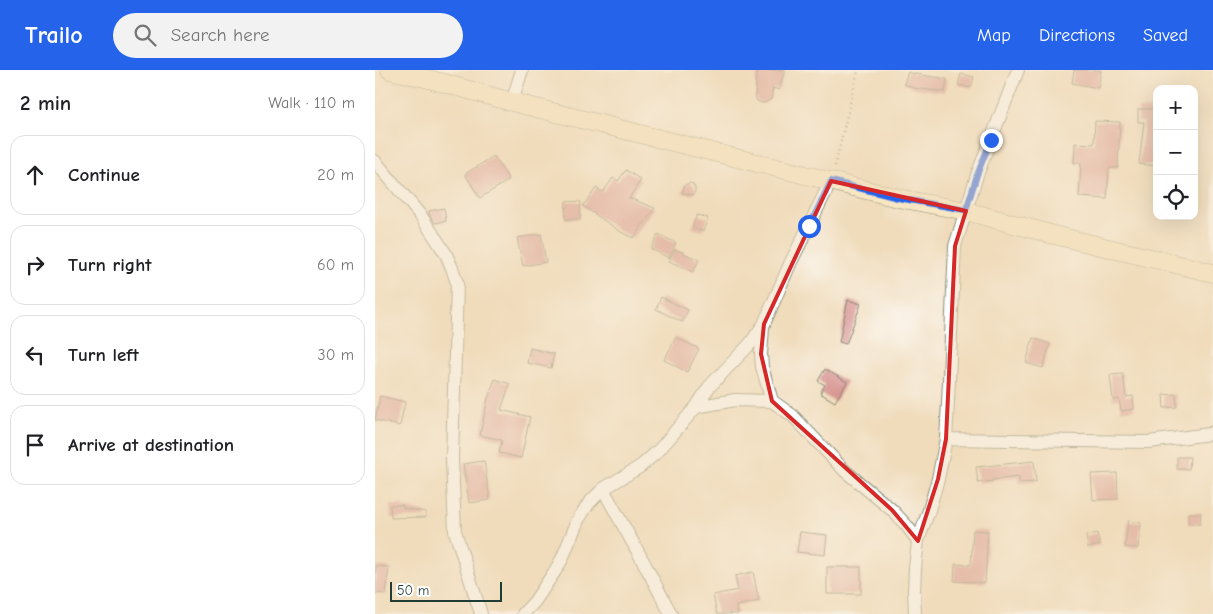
<!DOCTYPE html>
<meta charset="utf-8">
<style>
:root{--surface:#fff;--page:#f2f2f2;--text:#202124;--muted:#757577;--line:#e0e0e0;--accent:#2563eb}
body{margin:0;font-family:"Comic Neue",sans-serif;background:var(--page);color:var(--text)}
.controls{position:absolute;right:15px;top:15px;display:grid;overflow:hidden;border-radius:10px;box-shadow:0 5px 20px #0002}
.controls button{width:45px;height:45px;display:grid;place-items:center;padding:0;border:0;border-bottom:1px solid var(--line);background:var(--surface);color:var(--text);font:25px sans-serif}
.scale{position:absolute;left:15px;bottom:12px;width:112px;box-sizing:border-box;padding-left:5px;border:2px solid #1f3d34;border-top:0;font-size:14px;line-height:18px;white-space:nowrap;color:#1f3d34;-webkit-text-stroke:4px #fff;paint-order:stroke}
.stop{position:absolute;width:15px;height:15px;margin:-11px;border:4px solid #2563eb;border-radius:50%;background:#fff}
.stop.end{background:#2563eb;border-color:#fff;box-shadow:0 1px 5px #0008}
.list{margin:0;padding:0;list-style:none}
h2{display:flex;justify-content:space-between;align-items:center;height:65px;margin:0;padding:0 20px;font-size:21px}
h2 small{font-size:16px;font-weight:400;color:var(--muted)}
.list li{display:grid;grid-template-columns:32px 1fr auto;gap:15px;align-items:center;box-sizing:border-box;height:80px;margin:0 10px 10px;padding:0 10px;border:1px solid var(--line);border-radius:15px}
.list b{display:block;font-size:19px;white-space:nowrap}
.list em{font-size:16px;font-style:normal;color:var(--muted)}
.icon{flex:none;width:28px;height:28px;fill:none;stroke:currentColor;stroke-width:2;stroke-linecap:round;stroke-linejoin:round}
.map{position:relative;flex:none;width:838px;height:544px;overflow:hidden}
header{display:flex;align-items:center;gap:30px;box-sizing:border-box;height:70px;padding:0 25px;background:var(--accent);color:#fff}
header strong{font-size:24px}
nav{display:flex;gap:28px;margin-inline-start:auto;font-size:18px}
.search{width:350px;height:45px;background:var(--page);display:flex;align-items:center;gap:12px;box-sizing:border-box;padding:0 18px;border-radius:28px;color:var(--muted);font-size:19px}
main{display:flex}
aside{flex:1;background:var(--surface)}
.map>svg:first-child{display:block}
.building{fill:#d89692}
.lines{fill:none;stroke-linecap:round;stroke-linejoin:round}
.street-casing{stroke:#888c78;stroke-width:14}
.secondary-casing{stroke:#888c78;stroke-width:19}
.path{stroke:#888c78;stroke-width:2.5;stroke-dasharray:1 4;stroke-linecap:butt}
.street{stroke:#fff;stroke-width:12}
.secondary{stroke:#f9e7c3;stroke-width:18}
.route{stroke:#2563eb;stroke-width:6}
.marked{fill:none;stroke:#d62828;stroke-width:4;stroke-linejoin:round}
</style>
<header>
<strong>Trailo</strong>
<div class="search"><svg class="icon" aria-label="search" viewBox="0 0 24 24"><circle cx="10" cy="10" r="6"/><path d="M15 15l6 6"/></svg>Search here</div>
<nav><a>Map</a><a>Directions</a><a>Saved</a></nav>
</header>
<main>
<aside>
<h2>2 min<small>Walk · 110 m</small></h2>
<ul class="list">
<li><svg class="icon" aria-label="ahead" viewBox="0 0 24 24"><path d="M12 20V5M6 11l6-6 6 6"/></svg><div><b>Continue</b></div><em>20 m</em></li>
<li><svg class="icon" aria-label="right" viewBox="0 0 24 24"><path d="M7 20v-9h11M14 6l5 5-5 5"/></svg><div><b>Turn right</b></div><em>60 m</em></li>
<li><svg class="icon" aria-label="left" viewBox="0 0 24 24"><path d="M17 20v-9H6M10 6l-5 5 5 5"/></svg><div><b>Turn left</b></div><em>30 m</em></li>
<li><svg class="icon" aria-label="arrive" viewBox="0 0 24 24"><path d="M6 21V4h12l-3 4 3 4H6"/></svg><div><b>Arrive at destination</b></div></li>
</ul>
</aside>
<div class="map">
<svg width="838" height="544" viewBox="0 0 838 544">
<rect width="100%" height="100%" fill="#fff"/>
<filter id="ink" filterUnits="userSpaceOnUse"><feTurbulence type="fractalNoise" baseFrequency=".02" numOctaves="2"/><feDisplacementMap in="SourceGraphic" scale="10" xChannelSelector="R" yChannelSelector="G"/><feConvolveMatrix kernelMatrix="1 2 1 2 8 2 1 2 1" color-interpolation-filters="sRGB"/></filter>
<filter id="wash" filterUnits="userSpaceOnUse"><feTurbulence type="fractalNoise" baseFrequency=".0096" numOctaves="4" result="noise"/><feDisplacementMap in="SourceGraphic" scale="20" xChannelSelector="R" yChannelSelector="G"/><feGaussianBlur stdDeviation="1.12" result="paint"/><feColorMatrix in="noise" values="0 0 0 0 0 0 0 0 0 0 0 0 0 0 0 0 0 1.4 0 .05"/><feComposite in="paint" operator="in"/></filter>
<g filter="url(#wash)">
<rect width="100%" height="100%" fill="#f0dcbb"/>
<g id="blocks">
<!-- building -->
<path class="building" d="M383 0H410L404 20 398 18 396 29 390 33H387L382 31 380 26 381 13H380Z
M699 0H726L723 18 697 13Z
M533 2 540 4 572 9 570 22 539 18 529 14Z
M586 4 599 7 596 18 583 15Z
M763 39H782V96L764 94 769 52H763Z
M720 51 745 52 743 98H734L732 129 704 127 706 93H699L700 73 719 74Z
M119 86 134 110 105 128 90 104Z
M251 100 266 110 254 128 280 138 258 168 246 162 208 136 221 118 228 122 238 108 243 111Z
M315 113 318 114 320 118V122L318 125 307 123 310 115Z
M191 131 206 132 205 149H190Z
M69 138 71 151 60 153 54 144V141Z
M322 145 333 148 328 161 317 158Z
M166 164 171 192 148 196 142 168Z
M283 164 301 173 294 188 276 179Z
M300 179 324 190 318 202 294 191Z
M286 227 313 240 307 252 281 239Z
M473 230 486 234 471 274 464 272Z
M301 267 324 279 312 302 289 290Z
M658 268 675 274 668 298 651 293Z
M155 278 179 284 176 298 152 293Z
M450 299 472 312 460 332 445 323 450 315 443 311Z
M748 304 751 327 758 326 759 339 746 341 744 329 738 330 735 305Z
M120 309 135 314 126 340 155 347 146 388 124 383 127 370 105 365 113 328Z
M801 324 802 337 789 338 788 325Z
M5 326 30 332 25 356 0 350Z
M802 387H815L814 399H802Z
M109 391 115 430 94 433 88 394Z
M659 391 661 412 644 413V407L617 410 618 411 603 413 601 397Z
M742 403 743 429 718 430 716 404Z
M15 435H28V438L51 442V447L16 448Z
M813 443H826L825 454H813Z
M753 451 766 453 763 478 750 477Z
M598 460 613 461 610 513 579 511 580 494 596 495Z
M425 462 452 465 450 485 422 482Z
M722 463 725 475 713 478 711 466Z
M1 496 14 497 11 524 0 523Z
M452 497H486V524H452Z
M378 502 384 531 361 536 363 544H342L338 525 363 520 360 506Z"/>
</g>
</g>
<g filter="url(#ink)">
<use href="#blocks" fill-opacity="0" stroke="#888c78" stroke-width="1"/>
<g class="lines">
<!-- street casing -->
<g class="street-casing">
<path id="street" d="M137 32 147 0
M0 91 46 146 71 184 77 198 82 213 77 390 80 461 106 544
M388 257 386 284 387 297 397 331
M321 337 360 330 397 331 418 346 470 401 517 440 532 456 543 471
M571 369 774 372 834 364 838 362
M228 419 268 491 296 544
M148 544 160 531 180 501 187 489 203 450 214 433 228 419 266 396 284 380 321 337 334 317 375 274 389 254 415 194 456 111
M540 544 539 521 540 498 543 471 554 440 563 409 571 369 573 333 580 176 602 105 643 0"/>
</g>
<!-- secondary casing -->
<g class="secondary-casing">
<path id="secondary" d="M15 0 54 9 137 32 523 128 591 141 679 165 838 203"/>
</g>
<!-- path -->
<path class="path" d="M460 96 483 0"/>
<!-- street -->
<use href="#street" class="street"/>
<!-- secondary -->
<use href="#secondary" class="secondary"/>
</g>
</g>
<g class="lines" filter="url(#ink)">
<!-- route -->
<path class="route" d="M434 156 456 111 523 128 591 140 602 105 616 70"/>
</g>
<!-- marked area -->
<path d="M0 0H838V544H0ZM456 111 591 141 580 176 571 369 563 409 543 471 517 440 397 331 386 284 389 254Z" fill="#f0dcbb" fill-opacity=".55" fill-rule="evenodd"/>
<path class="marked" d="M456 111 591 141 580 176 571 369 563 409 543 471 517 440 397 331 386 284 389 254Z"/>
</svg>
<div class="controls">
<button>+</button>
<button>−</button>
<button><svg class="icon" aria-label="locate" viewBox="0 0 24 24"><circle cx="12" cy="12" r="6"/><path d="M12 2v4M12 18v4M2 12h4M18 12h4"/></svg></button>
</div>
<div class="scale">50 m</div>
<div class="stop" style="left:434px;top:156px"></div>
<div class="stop end" style="left:616px;top:70px"></div>
</div>
</main>
